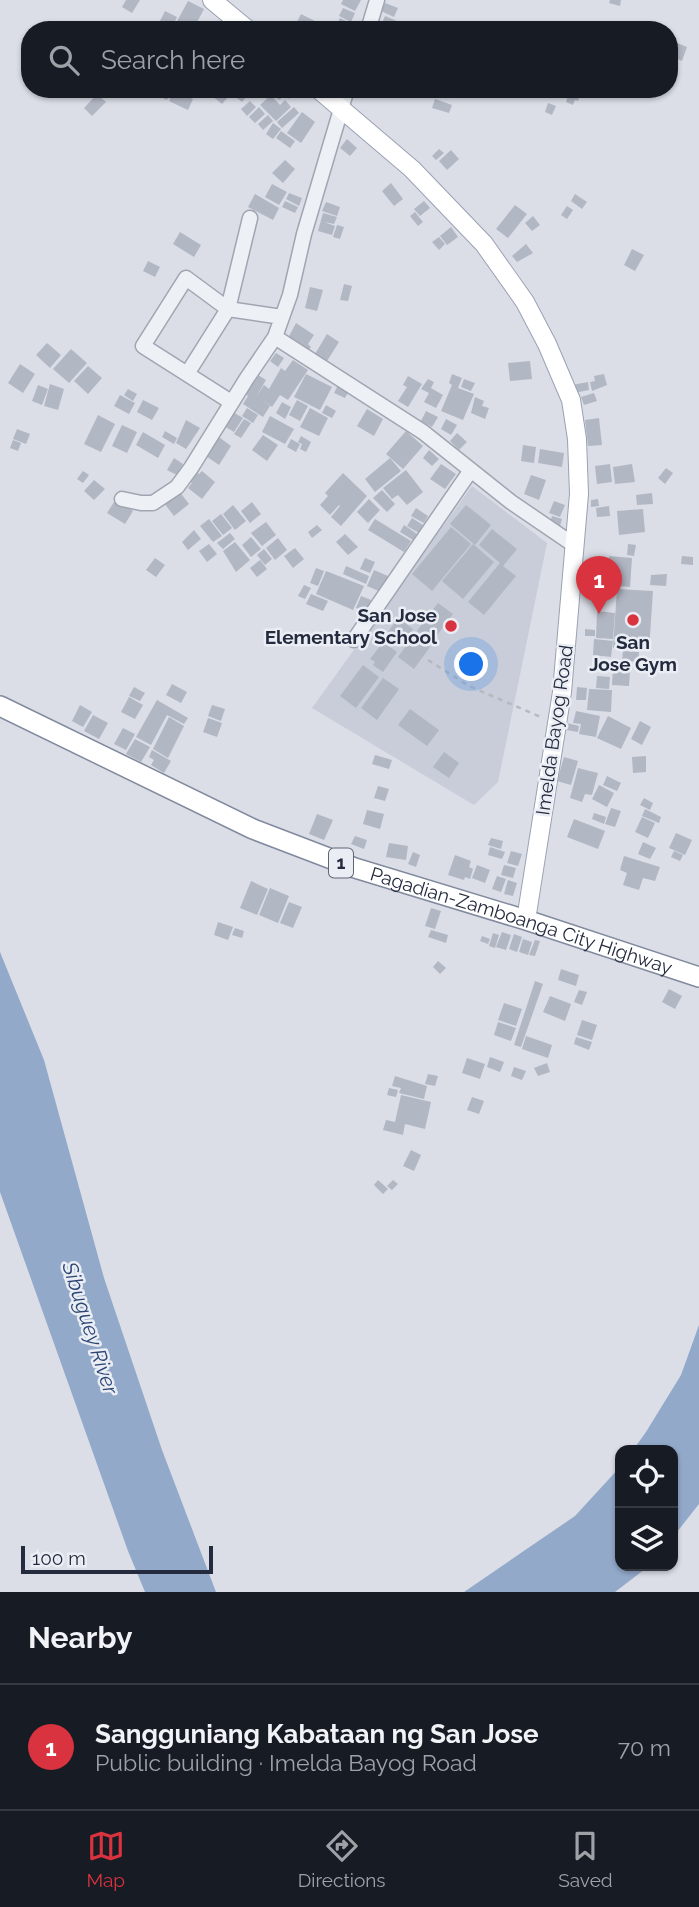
<!DOCTYPE html>
<meta charset="utf-8">
<style>
:root{--surface:#171b24;--page:#20242c;--text:#f1f3f6;--muted:#9ea1a6;--line:#363941;--accent:#d8333f}
body{margin:0;font-family:Raleway,sans-serif;background:var(--page);color:var(--text)}
.controls{position:absolute;right:21px;bottom:21px;display:grid;overflow:hidden;border-radius:14px;box-shadow:0 2px 5px #0004}
.controls button{width:63px;height:63px;display:grid;place-items:center;padding:0;border:0;border-bottom:2px solid var(--line);background:var(--surface);color:var(--text);font:35px sans-serif}
.scale{position:absolute;left:21px;bottom:18px;width:192px;box-sizing:border-box;padding-left:7px;border:4px solid #242b3e;border-top:0;font-size:19px;line-height:24px;white-space:nowrap;color:#242b3e;-webkit-text-stroke:5px #eaedf4;paint-order:stroke}
.you{position:absolute;left:472px;top:665px;width:24px;height:24px;margin:-18px;border:5px solid #fff;border-radius:50%;background:#1a73e8;box-shadow:0 0 0 10px #1a73e833}
.badge{display:grid;place-items:center;width:46px;height:46px;border-radius:50%;background:var(--accent);color:#fff;font-size:23px;font-weight:700}
.pin{position:absolute;translate:-50% -58px;filter:drop-shadow(0 2px 4px #0008)}
.pin::after{content:'';position:absolute;top:37px;width:24px;height:21px;background:inherit;clip-path:polygon(0 0,100% 0,50% 100%)}
.list{margin:0;padding:0;list-style:none}
h2{display:flex;justify-content:space-between;align-items:center;height:91px;margin:0;padding:0 28px;font-size:30px}
h2 small{font-size:23px;font-weight:400;color:var(--muted)}
.list li{display:grid;grid-template-columns:46px 1fr auto;gap:21px;align-items:center;box-sizing:border-box;height:126px;padding:0 28px;border-top:2px solid var(--line)}
.list b{display:block;font-size:26px;white-space:nowrap}
.list p{margin:0;font-size:23px;white-space:nowrap;color:var(--muted)}
.list em{font-size:23px;font-style:normal;color:var(--muted)}
.icon{flex:none;width:38px;height:38px;fill:none;stroke:currentColor;stroke-width:2;stroke-linecap:round;stroke-linejoin:round}
.map{position:relative;flex:none;width:699px;height:1592px;overflow:hidden}
.search{position:absolute;background:var(--surface);box-shadow:0 2px 5px #0004;left:21px;right:21px;top:21px;height:77px;display:flex;align-items:center;gap:18px;box-sizing:border-box;padding:0 24px;border-radius:28px;color:var(--muted);font-size:26px}
.sheet{height:217px;background:var(--surface)}
nav{display:flex;justify-content:space-around;align-items:center;box-sizing:border-box;height:98px;border-top:2px solid var(--line);background:var(--surface);font-size:19px;color:var(--muted)}
nav a{display:grid;justify-items:center;gap:4px}
nav .on{color:var(--accent)}
.map>svg:first-child{display:block}
.built{fill:#c8cdd9}
.water{fill:#92a9ca}
.building{fill:#b2b7c4}
.lines{fill:none;stroke-linecap:round;stroke-linejoin:round}
.minor-casing{stroke:#a0a5b1;stroke-width:17}
.major-casing{stroke:#99a2b3;stroke-width:20}
.highway-casing{stroke:#818a9e;stroke-width:22}
.path{stroke:#b5b9c2;stroke-width:2.5;stroke-dasharray:5 5;stroke-linecap:butt}
.minor{stroke:#edf0f5;stroke-width:14}
.major{stroke:#fff;stroke-width:18}
.highway{stroke:#fff;stroke-width:19}
.poi-dot{fill:#d8333f;stroke:#eaedf4;stroke-width:2.5}
.labels{text-anchor:middle;stroke-width:5;stroke-linejoin:round;paint-order:stroke}
.shield{fill:#eaedf4;stroke:#5f6575;stroke-width:2}
.shield-label{font-size:18px;font-weight:bold;fill:#242b3e}
.poi-label{font-size:19px;font-weight:bold;fill:#242b3e;stroke:#eaedf4;text-anchor:end}
.street-label{font-size:19px;fill:#242b3e;stroke:#eaedf4}
.water-label{font-size:21px;font-style:italic;fill:#2b4674;stroke:#eaedf4}
</style>
<div class="map">
<svg width="699" height="1592" viewBox="0 0 699 1592">
<rect width="100%" height="100%" fill="#dbdee7"/>
<!-- built -->
<path class="built" d="M472 486 547 543 498 782 474 805 312 708Z"/>
<!-- water -->
<path class="water" d="M0 952 44 1060 104 1278 162 1450 216 1592H145L128 1551 0 1192Z
M699 1325V1504L673 1537V1450H633L646 1432 681 1375Z
M620 1467V1566H649L615 1592H464L575 1516Z"/>
<!-- building -->
<path class="building" d="M126 0H140L132 13 122 7Z
M343 0H361L355 11 341 4Z
M610 0H621L620 6 609 3Z
M188 1 204 9 193 30H185L175 25Z
M385 3 398 8 394 17 381 11Z
M343 8 355 13 351 22 339 16Z
M165 11 177 17 171 30 157 27Z
M301 14 317 22 313 29 297 22Z
M385 16 409 26 407 30H379Z
M340 18 356 26 355 30H341L335 27Z
M557 22 567 26 566 30H554Z
M677 43 687 47 682 61 671 56Z
M153 89H172L167 100 151 93Z
M218 89H224L231 94 222 104 212 96Z
M238 89H253L242 102 233 95Z
M280 89H297L298 91 289 99Z
M500 89H518L515 95Z
M174 90 193 99 188 110 169 101Z
M277 90 283 97 279 100 273 94Z
M569 92 580 96 578 101 575 100 573 105 566 102Z
M97 94 106 102 92 116 84 108Z
M271 95 280 105 285 100 291 107 276 121 260 105Z
M435 99 452 105 449 113 432 108Z
M250 101 256 107 247 116 241 109Z
M548 103 556 106 552 115 545 112Z
M259 107 265 114 255 123 249 117Z
M294 107 299 113 282 128 277 122Z
M302 112 315 122 301 143 287 133Z
M268 115 273 121 263 130 258 124Z
M273 123 281 129 273 139 266 134Z
M281 131 295 141 290 148 276 138Z
M347 139 357 148 350 156 340 148Z
M439 149 444 153 436 160 432 156Z
M451 150 459 159 447 170 439 161Z
M285 160 295 169 283 183 272 173Z
M391 183 403 199 394 206 382 191Z
M272 184 287 192 279 205 265 197Z
M289 193 302 198 299 206 286 199Z
M255 194 279 208 273 220 248 207Z
M575 194 587 202 582 209 571 201Z
M285 201 298 207 295 213 282 207Z
M424 201 430 208 420 216 414 209Z
M326 202 340 207 337 216 322 211Z
M515 205 527 214 508 238 496 229Z
M567 206 573 210 567 219 561 215Z
M415 212 423 222 418 226 410 216Z
M323 213 337 217 334 224 324 222 335 226 332 235 318 231Z
M533 216 540 225 532 231 525 223Z
M337 225 344 227 340 239 333 237Z
M451 227 458 237 447 245 440 236Z
M180 232 201 245 194 257 173 244Z
M439 237 445 244 439 250 432 242Z
M526 244 533 253 517 262 512 256Z
M632 249 644 255 635 271 624 265Z
M148 261 160 267 155 277 143 271Z
M344 284 352 286 348 301 340 300Z
M310 287 323 290 317 311 305 308Z
M296 323 314 335 308 344 311 347 308 351 288 338Z
M327 334 339 342 327 361 315 354Z
M47 343 61 355 50 368 36 355Z
M71 349 87 363 69 383 53 369Z
M276 353 284 358 278 367 270 361Z
M293 360 308 370 288 400 280 395 272 407 261 399 270 406 263 417 243 404 248 396 241 391 253 372 266 380 256 397 264 385 269 389 281 368 285 371Z
M530 361 532 379 510 381 508 363Z
M20 364 35 374 23 393 8 383Z
M88 366 102 378 88 394 74 381Z
M306 374 332 387 320 410 294 397Z
M452 374 462 378 458 388 474 394 463 420 441 411 452 385 449 383Z
M604 374 607 385 592 391 590 382 595 381 594 376Z
M408 376 422 384 408 407 398 401 407 387 403 385Z
M428 379 434 382 431 388 443 395 436 408 424 402 429 393 421 389Z
M464 379 475 383 471 391 461 387Z
M588 382 589 390 574 393 572 385Z
M339 383 350 389 345 398 334 393Z
M50 384 64 389 58 410 44 406Z
M38 385 48 389 42 405 32 401Z
M128 389 137 394 133 401 124 395Z
M594 393 597 401 584 405 581 397Z
M120 395 135 403 129 414 114 406Z
M475 397 484 401 482 406 489 408 485 419 471 413Z
M143 400 159 408 152 420 137 412Z
M297 400 308 406 300 421 289 415Z
M282 402 291 407 285 419 276 413Z
M326 405 336 411 332 418 322 413Z
M247 408 258 415 253 423 242 416Z
M310 408 328 418 319 436 300 427Z
M367 409 383 419 374 436 357 426Z
M426 411 438 417 432 427 421 421Z
M233 412 243 418 234 432 224 426Z
M98 415 115 424 101 452 84 444Z
M270 416 294 429 285 444 262 432Z
M599 418 602 445 588 446 585 420Z
M244 419 251 423 241 438 234 434Z
M446 419 457 425 451 435 441 429Z
M186 420 200 428 186 449 176 443Z
M122 425 137 432 127 453 112 446Z
M17 429 30 434 26 444 13 439Z
M165 431 177 438 174 444 162 437Z
M406 431 423 446 403 469 386 454Z
M143 432 165 445 158 458 136 445Z
M457 433 467 442 459 450 450 441Z
M263 435 278 445 267 461 252 450Z
M301 436 311 442 306 452 300 449 302 444 298 442Z
M219 437 231 446 219 465 206 456Z
M291 439 300 444 296 452 287 447Z
M13 440 21 443 18 451 10 448Z
M523 445 536 447 534 463 521 461Z
M540 449 564 453 562 467 538 463Z
M429 450 439 459 432 466 423 458Z
M174 458 183 464 177 475 167 470Z
M390 458 401 471 375 492 365 479Z
M441 464 456 474 445 489 430 479Z
M610 464 612 482 597 484 595 466Z
M632 464 635 482 615 484 613 467Z
M666 468 673 473 665 484 658 478Z
M406 470 423 492 407 505 398 495 392 499 383 488Z
M83 471 89 475 83 483 77 479Z
M202 471 215 482 202 499 188 488 192 483 188 480 195 472 199 474Z
M343 473 367 496 341 526 331 517 340 506 339 505 330 515 320 505 328 496 325 493Z
M531 475 546 480 539 500 524 494Z
M94 480 105 489 94 500 84 491Z
M382 490 395 504 387 512 373 498Z
M179 491 189 504 174 516 164 503Z
M652 493 653 504 637 505 636 495Z
M116 499 133 511 125 524 107 513Z
M369 499 380 510 368 523 357 512Z
M598 499 599 506 591 507V500Z
M554 501 565 505 560 517 549 513Z
M252 502 261 514 250 523 241 511Z
M233 505 246 521 235 530 223 514Z
M466 505 491 525 475 545 450 524Z
M609 506 610 516 597 517 596 508Z
M416 508 428 516 424 523 411 516Z
M643 509 645 532 619 535 617 511Z
M221 514 232 528 223 535 212 521Z
M552 516 562 519 560 526 550 523Z
M412 518 423 525 419 533 407 526Z
M209 519 222 536 213 542 200 526Z
M375 519 411 541 404 552 368 530Z
M266 522 276 535 262 546 251 533Z
M317 525 322 530 312 538 308 532Z
M404 525 417 534 413 540 400 532Z
M451 527 471 544 432 591 412 574Z
M492 529 517 549 503 566 516 576 484 615 468 602 500 563 479 545Z
M194 530 201 539 188 550 182 542Z
M230 533 235 539 223 549 217 543Z
M345 534 358 547 348 555 336 542Z
M251 537 261 549 251 557 242 545Z
M278 538 287 550 275 560 266 548Z
M235 542 250 560 236 572 223 551Z
M209 544 217 554 207 562 199 551Z
M473 544 494 562 463 599 442 581Z
M628 544 636 545 634 556 627 555Z
M295 548 304 559 293 568 284 556Z
M264 549 272 559 265 565 257 555Z
M609 556 632 558 630 587 607 585Z
M682 556 693 557V565L681 564Z
M155 558 165 565 156 577 146 570Z
M365 558 375 562 370 573 360 569Z
M260 560 267 569 257 577 250 568Z
M346 566 369 576 366 584 343 574Z
M316 568 324 571 318 586 310 583Z
M374 570 388 576 381 592 367 586Z
M326 571 364 586 353 610 316 594Z
M667 574 666 586 650 585 651 575Z
M304 585 311 588 305 599 298 596Z
M617 589 653 591 649 650 613 648Z
M311 594 328 601 323 611 306 604Z
M361 596 371 600 366 612 356 608Z
M438 603 453 614 432 642 417 631Z
M597 611 615 613 613 639 596 638Z
M398 618 413 629 401 646 386 635Z
M585 629 595 630V636H585Z
M414 635 430 647 414 669 398 657Z
M594 639 613 641 611 657 593 655Z
M383 642 397 652 383 672 373 665 375 662 370 659Z
M623 651 639 652 638 662 622 661Z
M363 665 379 677 356 708 340 696Z
M613 668 630 669 629 686 612 685Z
M597 676 610 677 609 689 596 688Z
M383 678 399 689 377 720 361 708Z
M172 684 187 692 181 703 166 695Z
M134 687 145 693 140 701 129 696Z
M577 687 587 688 586 700H576Z
M589 689 612 690 611 712 587 710Z
M129 697 143 705 135 719 121 712Z
M157 700 188 718 184 724 167 715 151 745 136 737Z
M80 705 92 712 83 727 72 721Z
M212 705 225 709 221 721 208 716Z
M410 709 439 730 427 746 398 725Z
M576 711 600 716 596 737 579 734 581 724 573 723Z
M93 715 108 723 99 739 84 731Z
M608 716 631 728 621 749 597 738Z
M169 717 184 726 168 758 153 749Z
M208 718 222 723 217 737 203 732Z
M640 721 651 727 642 745 631 739Z
M567 723 579 726 578 732 566 730Z
M123 728 135 734 126 750 114 744Z
M135 739 150 747 141 762 126 754Z
M152 750 171 761 164 773 151 765 154 760 149 757Z
M444 752 459 763 449 778 433 767Z
M375 755 392 760 389 769 372 764Z
M646 756V772L633 773 632 757Z
M564 757 578 761 571 785 557 781Z
M578 768 598 773 592 795 585 794 582 802 570 798Z
M607 776 621 783 617 791 603 785Z
M599 785 614 793 607 807 592 799Z
M378 786 389 789 385 801 374 798Z
M644 798 653 803 650 810 640 805Z
M611 808 621 811 615 827 605 824Z
M645 809 661 817 659 823 642 816Z
M367 810 384 814 380 829 363 824Z
M594 813 606 817 604 824 592 819Z
M317 814 333 820 324 840 309 834Z
M642 817 655 823 648 838 635 832Z
M574 819 605 831 598 849 567 837Z
M676 833 692 840 685 855 669 848Z
M355 836 367 840 364 849 351 844Z
M491 838 503 841 501 849 488 845Z
M643 842 656 848 650 859 638 854Z
M389 843 408 846 406 860 386 857Z
M490 847 505 852 502 859 488 855Z
M511 851 522 854 518 866 507 863Z
M674 851 683 855 680 861 671 857Z
M413 852 420 855 416 867 408 864Z
M455 855 471 861 469 867 473 869 470 879 465 877 464 880 448 875Z
M624 856 660 867 655 881 643 878 639 890 623 885 627 873 620 870Z
M477 865 490 870 485 883 472 878Z
M504 865 516 868 513 878 501 875Z
M497 876 506 879 501 892 492 889Z
M508 880 517 883 513 896 504 894Z
M251 881 268 889 257 915 240 908Z
M270 888 289 896 278 923 259 915Z
M289 902 302 907 293 928 280 923Z
M431 908 441 911 435 929 425 926Z
M218 922 233 927 228 940 214 935Z
M235 928 244 931 242 938 232 935Z
M431 930 448 935 446 943 428 937Z
M502 932 511 935 506 950 496 947Z
M493 933 499 935 495 948 489 946Z
M514 934 522 937 517 952 509 949Z
M482 936 490 939 488 944 480 941Z
M523 939 532 942 528 955 519 952Z
M535 940 540 941 535 956 529 955Z
M438 961 446 968 440 974 433 967Z
M561 969 579 975 576 986 558 980Z
M535 981 543 984 521 1047 514 1045Z
M669 989 682 996 675 1009 662 1002Z
M579 990 587 992 582 1005 574 1002Z
M550 996 571 1004 565 1021 543 1012Z
M504 1003 522 1009 516 1026 498 1020Z
M582 1020 597 1025 592 1040 577 1035Z
M498 1022 516 1028 511 1041 494 1035Z
M526 1036 552 1045 548 1058 522 1049Z
M576 1037 592 1042 589 1050 574 1044Z
M490 1057 504 1062 500 1072 487 1067Z
M467 1058 485 1064 480 1079 462 1073Z
M547 1063 550 1072 538 1076 534 1068Z
M514 1067 526 1071 522 1080 511 1076Z
M428 1074 438 1076 435 1086 425 1084Z
M395 1076 427 1086 424 1099 399 1093 401 1088 392 1086Z
M389 1088 398 1090 396 1097 387 1095Z
M401 1095 431 1102 425 1129 405 1124 403 1135 383 1130 386 1120 395 1122Z
M472 1097 484 1101 479 1114 467 1110Z
M411 1150 421 1155 414 1171 403 1166Z
M378 1180 388 1189 383 1194 374 1185Z
M393 1180 398 1184 392 1190 387 1186Z"/>
<g class="lines">
<!-- minor casing -->
<g class="minor-casing">
<path id="minor" d="M368 30 377 0
M275 337 423 432 511 502 574 545
M187 374 228 309 250 218
M231 402 143 346 186 278 228 309 282 317
M122 499 141 503H153L177 487 191 468 247 378 275 337 290 295 304 234 347 89
M354 640 471 470"/>
</g>
<!-- major casing -->
<g class="major-casing">
<path id="major" d="M212 0 248 30
M318 89 412 169 484 244 525 302 547 344 571 400 577 439 579 494 562 692 526 920"/>
</g>
<!-- highway casing -->
<g class="highway-casing">
<g id="highway">
<path id="s1" d="M0 706 253 829 355 868 526 920 699 977"/>
</g>
</g>
<!-- path -->
<path class="path" d="M428 660 469 686 543 718"/>
<!-- minor -->
<use href="#minor" class="minor"/>
<!-- major -->
<use href="#major" class="major"/>
<!-- highway -->
<use href="#highway" class="highway"/>
</g>
<!-- markers -->
<g class="poi-dot">
<circle cx="633" cy="620" r="7"/>
<circle cx="451" cy="626" r="7"/>
</g>
<g class="labels">
<!-- shield labels -->
<rect class="shield" x="329" y="848.5" width="24" height="29" rx="5"/>
<g class="shield-label">
<text x="341" y="869">1</text>
</g>
<!-- poi labels -->
<g class="poi-label">
<text x="437" y="622">San Jose<tspan x="437" dy="22">Elementary School</tspan></text>
<text x="633" y="649" text-anchor="middle">San<tspan x="633" dy="22">Jose Gym</tspan></text>
</g>
<!-- street labels -->
<g class="street-label">
<text transform="translate(554 730) rotate(-82)" y="7">Imelda Bayog Road</text>
<text dy="7" stroke="none"><textPath href="#s1" startOffset="565">Pagadian-Zamboanga City Highway</textPath></text>
</g>
<!-- water labels -->
<g class="water-label">
<text transform="translate(90 1328) rotate(72)" y="7">Sibuguey River</text>
</g>
</g>
</svg>
<div class="controls">
<button><svg class="icon" aria-label="locate" viewBox="0 0 24 24"><circle cx="12" cy="12" r="6"/><path d="M12 2v4M12 18v4M2 12h4M18 12h4"/></svg></button>
<button><svg class="icon" aria-label="layers" viewBox="0 0 24 24"><path d="M12 4l9 5-9 5-9-5zM3 14l9 5 9-5"/></svg></button>
</div>
<div class="scale">100 m</div>
<div class="you"></div>
<div class="pin badge" style="left:599px;top:614px">1</div>
<div class="search"><svg class="icon" aria-label="search" viewBox="0 0 24 24"><circle cx="10" cy="10" r="6"/><path d="M15 15l6 6"/></svg>Search here</div>
</div>
<section class="sheet">
<h2>Nearby<small></small></h2>
<ul class="list">
<li><span class="badge">1</span><div><b>Sangguniang Kabataan ng San Jose</b><p>Public building · Imelda Bayog Road</p></div><em>70 m</em></li>
</ul>
</section>
<nav>
<a class="on"><svg class="icon" aria-label="map" viewBox="0 0 24 24"><path d="M3 6l6-2 6 2 6-2v14l-6 2-6-2-6 2zM9 4v14M15 6v14"/></svg>Map</a>
<a><svg class="icon" aria-label="directions" viewBox="0 0 24 24"><path d="M12 3l9 9-9 9-9-9zM9 14v-3h6M13 9l2 2-2 2"/></svg>Directions</a>
<a><svg class="icon" aria-label="saved" viewBox="0 0 24 24"><path d="M7 4h10v16l-5-4-5 4z"/></svg>Saved</a>
</nav>
